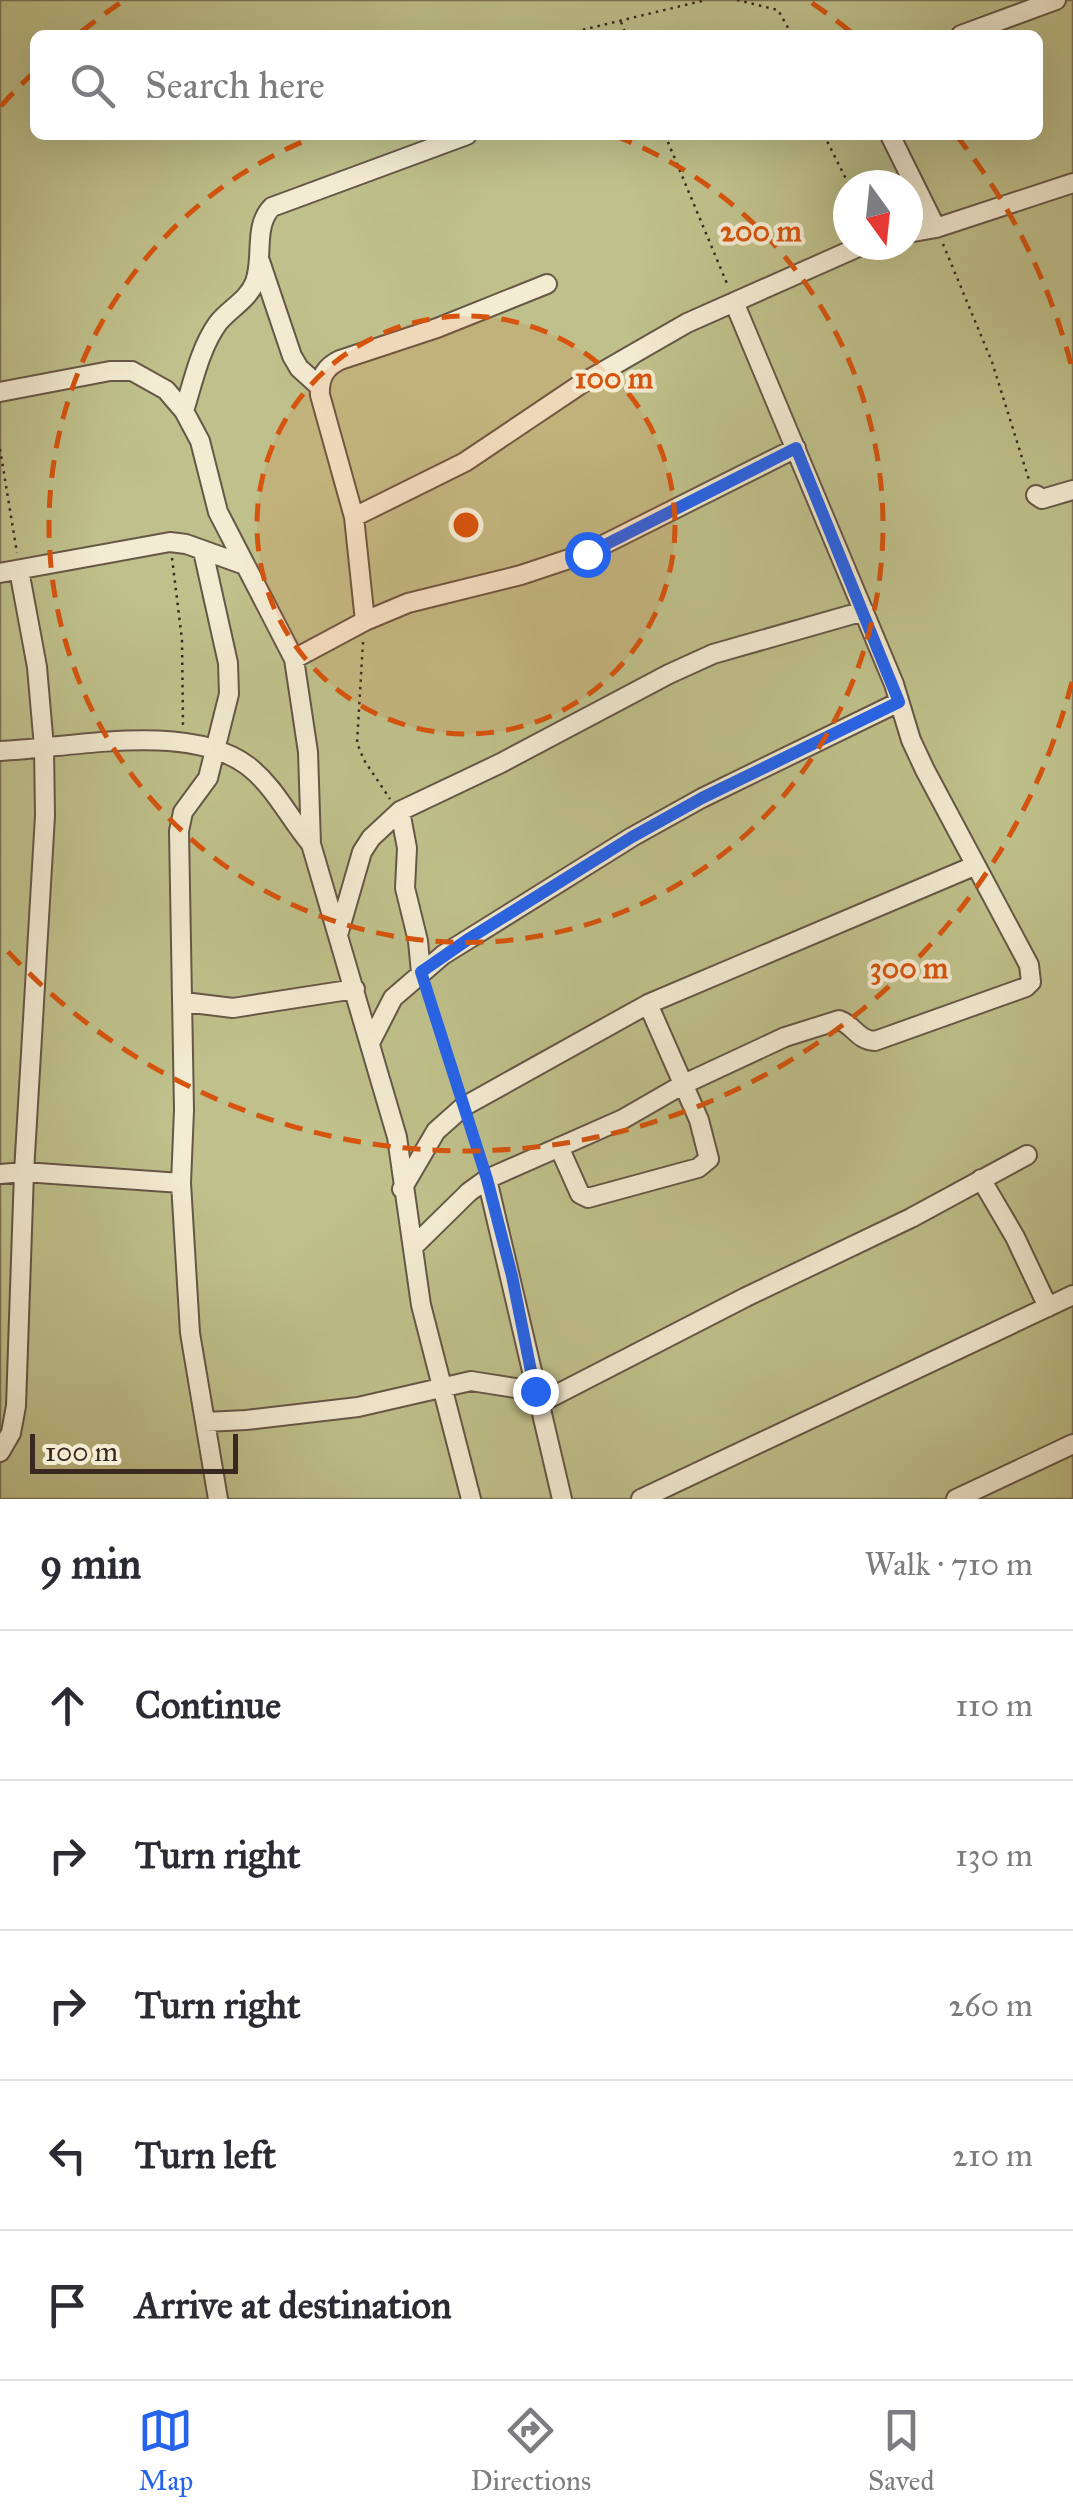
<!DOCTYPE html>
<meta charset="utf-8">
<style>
:root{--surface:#fff;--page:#f7f7f7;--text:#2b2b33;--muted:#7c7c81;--line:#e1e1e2;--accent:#2563eb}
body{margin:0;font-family:"IM FELL Great Primer",serif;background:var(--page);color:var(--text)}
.compass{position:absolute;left:833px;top:170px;width:90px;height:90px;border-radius:50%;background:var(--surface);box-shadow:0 10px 40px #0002;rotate:165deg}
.scale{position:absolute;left:30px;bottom:25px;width:208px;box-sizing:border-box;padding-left:10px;border:5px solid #392921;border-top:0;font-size:28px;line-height:35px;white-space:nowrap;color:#392921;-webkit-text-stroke:8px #f3ebd2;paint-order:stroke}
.stop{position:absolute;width:30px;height:30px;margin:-22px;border:8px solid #2563eb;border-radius:50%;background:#fff}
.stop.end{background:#2563eb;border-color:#fff;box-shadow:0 2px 10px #0008}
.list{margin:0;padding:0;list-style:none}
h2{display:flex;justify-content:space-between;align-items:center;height:130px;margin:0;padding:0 40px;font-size:42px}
h2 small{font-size:32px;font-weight:400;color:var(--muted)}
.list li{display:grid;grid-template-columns:65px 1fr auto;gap:30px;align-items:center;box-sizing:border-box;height:150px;padding:0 40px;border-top:2px solid var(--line)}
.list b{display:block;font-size:38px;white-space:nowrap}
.list em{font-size:32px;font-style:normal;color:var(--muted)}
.icon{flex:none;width:55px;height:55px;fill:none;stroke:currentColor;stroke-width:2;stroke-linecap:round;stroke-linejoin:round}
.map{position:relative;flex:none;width:1073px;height:1499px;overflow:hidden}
.search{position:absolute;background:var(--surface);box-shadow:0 10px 40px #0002;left:30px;right:30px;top:30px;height:110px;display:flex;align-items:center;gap:25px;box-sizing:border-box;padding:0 35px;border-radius:15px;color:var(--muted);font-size:38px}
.sheet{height:880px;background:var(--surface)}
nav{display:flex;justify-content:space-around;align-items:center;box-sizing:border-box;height:140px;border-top:2px solid var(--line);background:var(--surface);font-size:28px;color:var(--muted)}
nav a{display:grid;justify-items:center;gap:5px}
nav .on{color:var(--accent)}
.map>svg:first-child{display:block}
.green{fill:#bfc08b;stroke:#7c7456;stroke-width:2.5;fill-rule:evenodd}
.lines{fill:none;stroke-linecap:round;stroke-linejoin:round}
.street-casing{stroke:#665747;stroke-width:22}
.path{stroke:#392921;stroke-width:2.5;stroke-dasharray:2.5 5;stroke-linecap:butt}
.street{stroke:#f3ebd2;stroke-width:18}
.route{stroke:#2563eb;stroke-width:12}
.ring{fill:none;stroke:#d6540e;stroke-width:5;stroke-dasharray:18 12}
.centre{fill:#d6540e;stroke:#f3ebd2;stroke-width:5}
.ring-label{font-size:30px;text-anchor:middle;font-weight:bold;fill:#d6540e;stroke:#f3ebd2;stroke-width:8;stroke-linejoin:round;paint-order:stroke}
</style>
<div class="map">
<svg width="1073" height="1499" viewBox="0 0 1073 1499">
<rect width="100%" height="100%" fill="#ece0ba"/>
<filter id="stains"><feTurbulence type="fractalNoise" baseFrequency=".002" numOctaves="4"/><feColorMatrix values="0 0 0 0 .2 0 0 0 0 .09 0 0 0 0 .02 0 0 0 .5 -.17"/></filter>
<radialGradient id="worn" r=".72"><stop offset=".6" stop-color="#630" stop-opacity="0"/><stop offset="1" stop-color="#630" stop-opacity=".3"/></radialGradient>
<!-- green -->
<path class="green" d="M0 0H1073V1499H0ZM35 35H1038V135H35ZM848 185H908V245H848Z"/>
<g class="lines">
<!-- street casing -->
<g class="street-casing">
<path id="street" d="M961 35 1056 0
M890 135 936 228
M908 233 936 228 1073 183
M260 261 292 356 299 368 320 387
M0 392 110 371H132L166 390 184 411 200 441 218 512 294 659 308 752 311 844 397 1137 421 1305 471 1499
M184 411C193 382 200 348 218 323 230 308 248 300 255 282 264 257 253 226 272 207L467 135
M1036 495 1042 499 1073 490
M354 517 465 462 581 384 687 323 863 245
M203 551 228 663 229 694 208 778 183 812 179 831 184 1110 181 1183 190 1333 218 1499
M0 573 170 542 186 544 242 564
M365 621 354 517 320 395C319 378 325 367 340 360L437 328 547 284
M294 659 365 621 408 603 521 575 587 553 796 448
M0 751C71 748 188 721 248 766 275 787 289 818 311 844
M400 811 407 848 405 888 418 941 421 973
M338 935 362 852 371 838 400 811 501 763 669 674 713 654 864 611
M184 1002 233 1008 355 989
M370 1043 393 998 443 955 632 837 702 798 899 702
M559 1147 580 1194 588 1198 698 1168 709 1159 699 1120 648 1004
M0 1174 24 1172 181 1183
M487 1179 562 1499
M981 1179 1015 1237 1048 1307
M402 1189 436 1131 463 1107 648 1004 974 866
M413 1247 469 1192 487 1179 623 1119 682 1085 785 1037 839 1020C854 1025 857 1040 875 1041L1026 987 1031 982 1029 965 925 770 911 740 894 684 734 302
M540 1403 746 1297 911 1218 1027 1155
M205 1422 246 1420 358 1407 471 1381 535 1391
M0 1452 11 1433 16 1406 24 1172 45 816 44 747 37 667 19 570
M641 1499 1073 1295
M956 1499 1073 1444"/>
</g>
<!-- path -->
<path class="path" d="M737 0 778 10 792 35
M621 22 626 35
M561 35 706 0
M665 135 728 286
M824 135 849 185
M943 244 992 362 1029 480
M0 449 17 553
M172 558 182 640 183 725
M363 642 357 743 364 760 390 799
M426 988 458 1090
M468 1122 481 1162"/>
<!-- street -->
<use href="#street" class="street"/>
</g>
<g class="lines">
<!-- route -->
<path class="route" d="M535 1391 512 1276 487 1179 421 972 470 938 632 837 702 798 899 702 796 448 587 554"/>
</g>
<!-- distance rings -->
<circle cx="466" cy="525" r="209" fill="#d6540e" fill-opacity=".12"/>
<g class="ring">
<circle cx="466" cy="525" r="209"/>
<path d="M615 136A417 417 0 1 1 317 136"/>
<path d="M1072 682A626 626 0 0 1 1 944M1 106A626 626 0 0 1 31 75M81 32A626 626 0 0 1 120 3M812 3A626 626 0 0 1 851 32M956 135A626 626 0 0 1 1072 368"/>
</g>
<circle cx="466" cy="525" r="15" class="centre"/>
<g class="ring-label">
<text x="761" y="241">200 m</text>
<text x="614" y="388">100 m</text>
<text x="909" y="978">300 m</text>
</g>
<rect width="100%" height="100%" filter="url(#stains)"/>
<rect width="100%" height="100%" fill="url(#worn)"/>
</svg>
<svg class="compass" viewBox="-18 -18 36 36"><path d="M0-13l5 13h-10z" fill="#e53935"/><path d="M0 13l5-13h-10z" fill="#7c7c81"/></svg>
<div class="scale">100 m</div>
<div class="stop" style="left:587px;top:554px"></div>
<div class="stop end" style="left:535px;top:1391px"></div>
<div class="search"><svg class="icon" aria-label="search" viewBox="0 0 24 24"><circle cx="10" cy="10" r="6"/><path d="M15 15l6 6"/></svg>Search here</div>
</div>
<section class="sheet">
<h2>9 min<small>Walk · 710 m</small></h2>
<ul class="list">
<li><svg class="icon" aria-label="ahead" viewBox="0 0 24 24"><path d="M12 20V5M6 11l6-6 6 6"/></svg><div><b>Continue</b></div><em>110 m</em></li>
<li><svg class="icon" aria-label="right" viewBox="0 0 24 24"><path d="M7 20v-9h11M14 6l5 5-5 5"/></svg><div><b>Turn right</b></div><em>130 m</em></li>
<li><svg class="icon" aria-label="right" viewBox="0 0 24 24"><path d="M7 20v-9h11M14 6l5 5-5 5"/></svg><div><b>Turn right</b></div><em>260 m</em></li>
<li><svg class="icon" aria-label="left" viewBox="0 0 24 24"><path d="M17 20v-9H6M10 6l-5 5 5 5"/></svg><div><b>Turn left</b></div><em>210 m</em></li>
<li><svg class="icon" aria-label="arrive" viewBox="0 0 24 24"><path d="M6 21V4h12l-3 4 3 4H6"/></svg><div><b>Arrive at destination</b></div></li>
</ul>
</section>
<nav>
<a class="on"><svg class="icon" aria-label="map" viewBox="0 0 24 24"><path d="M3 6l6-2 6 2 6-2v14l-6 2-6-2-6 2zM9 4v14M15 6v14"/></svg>Map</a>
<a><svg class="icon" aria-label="directions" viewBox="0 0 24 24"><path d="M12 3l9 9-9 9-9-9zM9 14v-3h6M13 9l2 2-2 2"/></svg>Directions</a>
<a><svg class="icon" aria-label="saved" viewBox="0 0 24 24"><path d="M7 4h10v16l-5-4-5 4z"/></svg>Saved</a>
</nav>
